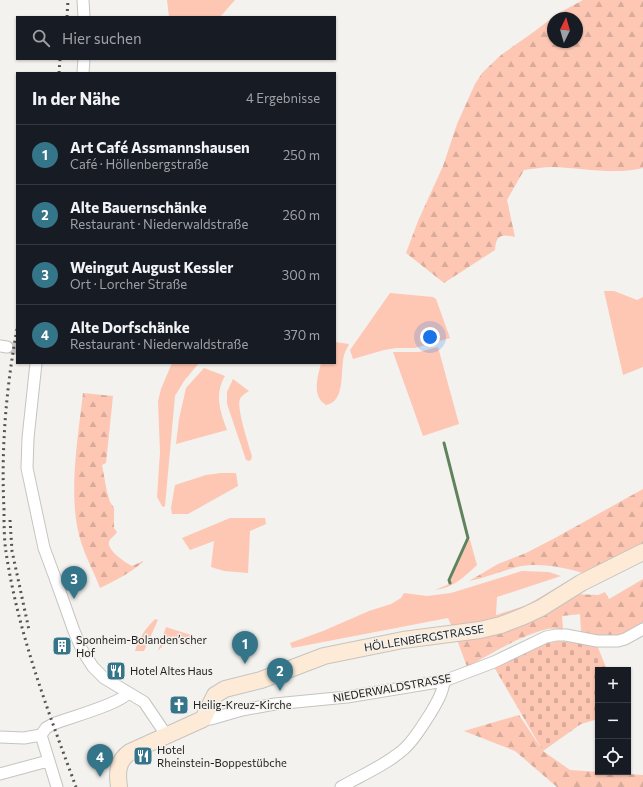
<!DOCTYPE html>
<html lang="de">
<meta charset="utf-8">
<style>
:root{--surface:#171b24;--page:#242831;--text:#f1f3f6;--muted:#9ea1a6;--line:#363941;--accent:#357589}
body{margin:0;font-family:Commissioner,sans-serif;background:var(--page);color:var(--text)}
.controls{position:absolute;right:12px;bottom:12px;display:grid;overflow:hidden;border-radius:0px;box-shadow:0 1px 3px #0004}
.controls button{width:36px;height:36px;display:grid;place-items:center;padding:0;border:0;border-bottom:1px solid var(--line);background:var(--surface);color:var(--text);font:20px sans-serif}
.compass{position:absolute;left:547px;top:12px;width:36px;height:36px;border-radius:50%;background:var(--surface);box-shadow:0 1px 3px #0004;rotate:5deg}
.you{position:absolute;left:430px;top:337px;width:14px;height:14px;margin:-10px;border:3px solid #fff;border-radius:50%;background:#1a73e8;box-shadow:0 0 0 6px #1a73e833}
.badge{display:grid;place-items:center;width:26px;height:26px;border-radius:50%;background:var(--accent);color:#fff;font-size:13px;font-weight:700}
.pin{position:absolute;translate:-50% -33px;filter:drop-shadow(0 1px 2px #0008)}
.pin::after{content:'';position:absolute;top:21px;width:14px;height:12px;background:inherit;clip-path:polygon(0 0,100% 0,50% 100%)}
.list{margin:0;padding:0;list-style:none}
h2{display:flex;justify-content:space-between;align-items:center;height:52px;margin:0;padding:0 16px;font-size:17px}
h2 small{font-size:13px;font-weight:400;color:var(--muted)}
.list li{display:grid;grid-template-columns:26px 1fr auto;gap:12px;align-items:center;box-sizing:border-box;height:60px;padding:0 16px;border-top:1px solid var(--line)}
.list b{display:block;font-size:15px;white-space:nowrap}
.list p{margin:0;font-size:13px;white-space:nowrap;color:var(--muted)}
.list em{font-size:13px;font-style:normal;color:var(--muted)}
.icon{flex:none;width:22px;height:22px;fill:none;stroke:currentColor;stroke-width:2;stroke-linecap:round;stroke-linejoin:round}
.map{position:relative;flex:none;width:643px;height:787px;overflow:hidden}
.search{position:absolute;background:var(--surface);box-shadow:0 1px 3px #0004;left:16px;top:16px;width:320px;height:44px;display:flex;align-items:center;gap:10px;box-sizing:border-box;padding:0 14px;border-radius:0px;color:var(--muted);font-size:15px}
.panel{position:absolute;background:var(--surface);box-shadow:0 1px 3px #0004;left:16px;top:72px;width:320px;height:292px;border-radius:0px}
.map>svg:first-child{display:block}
.grass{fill:#fdc7b4}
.forest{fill:url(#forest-firs);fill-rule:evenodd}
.cemetery{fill:url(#cemetery-stones)}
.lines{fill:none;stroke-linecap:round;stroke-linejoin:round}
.stream{stroke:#5f835d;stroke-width:3}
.minor-tunnel{stroke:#c9c8c5;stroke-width:11;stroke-dasharray:11 5.5;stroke-linecap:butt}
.minor-casing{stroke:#c5c4c0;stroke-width:13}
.secondary-casing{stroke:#c5c4c0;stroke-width:18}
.minor{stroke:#fff;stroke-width:11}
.secondary{stroke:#feebd7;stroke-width:16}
.rail{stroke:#555453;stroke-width:3;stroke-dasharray:2 4;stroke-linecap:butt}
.labels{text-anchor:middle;stroke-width:3;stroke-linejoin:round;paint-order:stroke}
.street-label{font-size:11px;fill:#222120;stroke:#f3f2ee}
.poi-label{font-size:11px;fill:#222120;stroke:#f3f2ee;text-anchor:start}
</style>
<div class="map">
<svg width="643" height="787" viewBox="0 0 643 787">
<defs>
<pattern id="forest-firs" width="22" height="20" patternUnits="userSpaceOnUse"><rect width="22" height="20" fill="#fdc7b4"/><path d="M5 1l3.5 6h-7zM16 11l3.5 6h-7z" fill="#d9ab9a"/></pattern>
<pattern id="cemetery-stones" width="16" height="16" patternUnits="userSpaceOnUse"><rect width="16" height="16" fill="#fdc7b4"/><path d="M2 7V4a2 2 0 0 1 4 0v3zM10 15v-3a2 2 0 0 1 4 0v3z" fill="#d9ab9a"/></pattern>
</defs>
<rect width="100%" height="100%" fill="#f3f2ee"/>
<!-- grass -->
<path class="grass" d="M167 0H235L220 17H169Z
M604 291H614L637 300 643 297V367L623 375Z
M390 293 433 297 436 299 450 338 415 348H396L384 350 353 359 350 350Z
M335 342 349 344C348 347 345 351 344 355 340 370 346 402 326 405 311 396 318 376 321 363H335Z
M438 347 459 424 423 436 393 352H419Z
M172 363H199L184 381 175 396 165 506 163 507 162 506 157 497 160 452 158 401 161 389Z
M204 368 225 376C214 394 220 411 227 430L176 444 179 419 186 388Z
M233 379 249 391C246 393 241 396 240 399 236 407 249 446 252 456L251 460 249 461 246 460 227 404V392Z
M221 473H236L238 486 188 514H172L171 508 175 485 206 475Z
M230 518H265L266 524 250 531 248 573 224 571 211 567 214 541 190 550 182 538Z
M468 539 470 540 477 565C464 577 453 588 435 590L447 585 450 582Z
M522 571 549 572 561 576 497 597 496 615 527 605 566 582 569 584 529 609 483 624 453 629 448 618 292 648 290 643 323 631 369 611 391 604 401 598 404 593 427 596 451 593Z
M155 619 158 620 144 651H135C139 638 145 629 155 619Z
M166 627 194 636 192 646 167 641 158 651Z"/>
<!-- forest -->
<path class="forest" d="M583 0H643V168C613 175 583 168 552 167 543 167 533 169 524 170L507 200 515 237C502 234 496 234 495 250L444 283 406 253 418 221 443 166 457 124 475 84 482 73 501 55 535 31 557 14ZM553 18H577V42H553Z
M83 393 113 396 106 463 102 465 107 492 110 502 114 508V528L117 532C115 536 110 538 109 542 107 551 126 563 132 566L143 561V562C130 573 115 581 100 588 94 572 86 558 81 542 67 498 78 438 83 393Z
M643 489V545L586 574C565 567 538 562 517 567 501 571 485 578 469 581L498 564 526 553 555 538Z
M643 579V622C615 639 613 640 581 632L580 614 562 616 563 629C558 629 552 628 547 629 522 635 490 654 467 667L456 637 576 594 598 595 605 592 609 599Z
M519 715 543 751 570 770 643 775V787H557L515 751 464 731Z"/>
<!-- cemetery -->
<path class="cemetery" d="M558 641 597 645 607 670H598V719L581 724 543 751 494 667 544 644Z"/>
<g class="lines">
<!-- stream -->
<path class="stream" d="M444 443 468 538 449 580 450 583"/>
<!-- minor-tunnel -->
<path class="minor-tunnel" d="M7 347 17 349"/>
<!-- minor casing -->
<g class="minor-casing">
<path id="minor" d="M83 0 84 17
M83 73 84 59
M0 346 7 347
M36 363 28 438 27 468 44 548 54 575 74 631 82 650 93 667 104 678 144 702 167 736
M203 719H211L242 710 275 704 347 697 444 681 494 662 546 637 556 635H566L597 641H618L625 639 643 629
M41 735 57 787
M0 737 24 738 41 735 46 728 53 724C68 718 120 704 128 693
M0 774 48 761
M341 787C362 775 386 765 404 749 415 739 422 726 430 714 436 704 443 693 444 681"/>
</g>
<!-- secondary casing -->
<g class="secondary-casing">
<path id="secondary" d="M119 787C117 773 117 761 130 752L203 719 215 695 225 689 261 680 324 656 403 640 480 630 501 625 524 616 541 608 581 583 643 552"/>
</g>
<!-- minor -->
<use href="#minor" class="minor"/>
<!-- secondary -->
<use href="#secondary" class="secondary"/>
<!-- rail -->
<path class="rail" d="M67 17 68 0
M59 73 60 59
M17 329C6 389 1 449 4 510 4 524 4 539 6 552 18 633 48 711 76 787
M10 520 12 551 29 630"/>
</g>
<!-- icons -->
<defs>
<g id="building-square" transform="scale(1)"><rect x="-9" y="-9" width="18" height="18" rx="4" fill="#357589" stroke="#f3f2ee"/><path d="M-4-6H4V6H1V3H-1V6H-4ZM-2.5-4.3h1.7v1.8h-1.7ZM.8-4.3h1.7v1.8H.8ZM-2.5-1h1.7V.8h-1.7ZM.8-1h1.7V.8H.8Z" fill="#fff"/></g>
<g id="restaurant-square" transform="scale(1)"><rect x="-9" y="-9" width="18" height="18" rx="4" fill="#357589" stroke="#f3f2ee"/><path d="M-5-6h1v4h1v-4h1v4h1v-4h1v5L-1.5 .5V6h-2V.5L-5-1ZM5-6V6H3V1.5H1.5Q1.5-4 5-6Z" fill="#fff"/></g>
<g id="church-square" transform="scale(1)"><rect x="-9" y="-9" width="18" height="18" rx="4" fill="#357589" stroke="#f3f2ee"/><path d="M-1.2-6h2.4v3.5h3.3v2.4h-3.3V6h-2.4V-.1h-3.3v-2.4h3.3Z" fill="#fff"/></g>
</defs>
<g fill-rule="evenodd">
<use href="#building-square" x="62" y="646"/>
<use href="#restaurant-square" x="116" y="671"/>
<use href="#church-square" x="179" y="705"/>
<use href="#restaurant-square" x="143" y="756"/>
</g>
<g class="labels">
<!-- street labels -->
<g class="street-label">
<text transform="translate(424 638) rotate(-9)" y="4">HÖLLENBERGSTRASSE</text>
<text transform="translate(392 688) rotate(-10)" y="4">NIEDERWALDSTRASSE</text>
</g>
<!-- poi labels -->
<g class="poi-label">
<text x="76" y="644">Sponheim-Bolanden’scher<tspan x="76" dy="13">Hof</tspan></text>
<text x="130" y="675">Hotel Altes Haus</text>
<text x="193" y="709">Heilig-Kreuz-Kirche</text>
<text x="157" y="754">Hotel<tspan x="157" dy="13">Rheinstein-Boppestübche</tspan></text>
</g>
</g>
</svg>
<div class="controls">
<button>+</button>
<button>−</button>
<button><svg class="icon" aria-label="locate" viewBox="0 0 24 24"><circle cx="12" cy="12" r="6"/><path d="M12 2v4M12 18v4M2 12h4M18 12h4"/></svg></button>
</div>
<svg class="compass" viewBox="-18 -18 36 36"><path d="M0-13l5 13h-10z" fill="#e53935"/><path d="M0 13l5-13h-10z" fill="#9ea1a6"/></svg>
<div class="you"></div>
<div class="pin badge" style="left:245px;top:664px">1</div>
<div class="pin badge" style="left:280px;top:691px">2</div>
<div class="pin badge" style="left:74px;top:599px">3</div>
<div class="pin badge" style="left:100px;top:777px">4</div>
<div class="search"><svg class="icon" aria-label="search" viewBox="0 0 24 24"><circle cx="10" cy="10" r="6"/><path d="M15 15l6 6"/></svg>Hier suchen</div>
<section class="panel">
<h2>In der Nähe<small>4 Ergebnisse</small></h2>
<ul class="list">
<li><span class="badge">1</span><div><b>Art Café Assmannshausen</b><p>Café · Höllenbergstraße</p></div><em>250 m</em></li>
<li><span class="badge">2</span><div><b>Alte Bauernschänke</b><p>Restaurant · Niederwaldstraße</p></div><em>260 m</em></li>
<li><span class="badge">3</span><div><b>Weingut August Kessler</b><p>Ort · Lorcher Straße</p></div><em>300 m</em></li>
<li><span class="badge">4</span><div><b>Alte Dorfschänke</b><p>Restaurant · Niederwaldstraße</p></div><em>370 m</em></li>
</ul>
</section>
</div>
